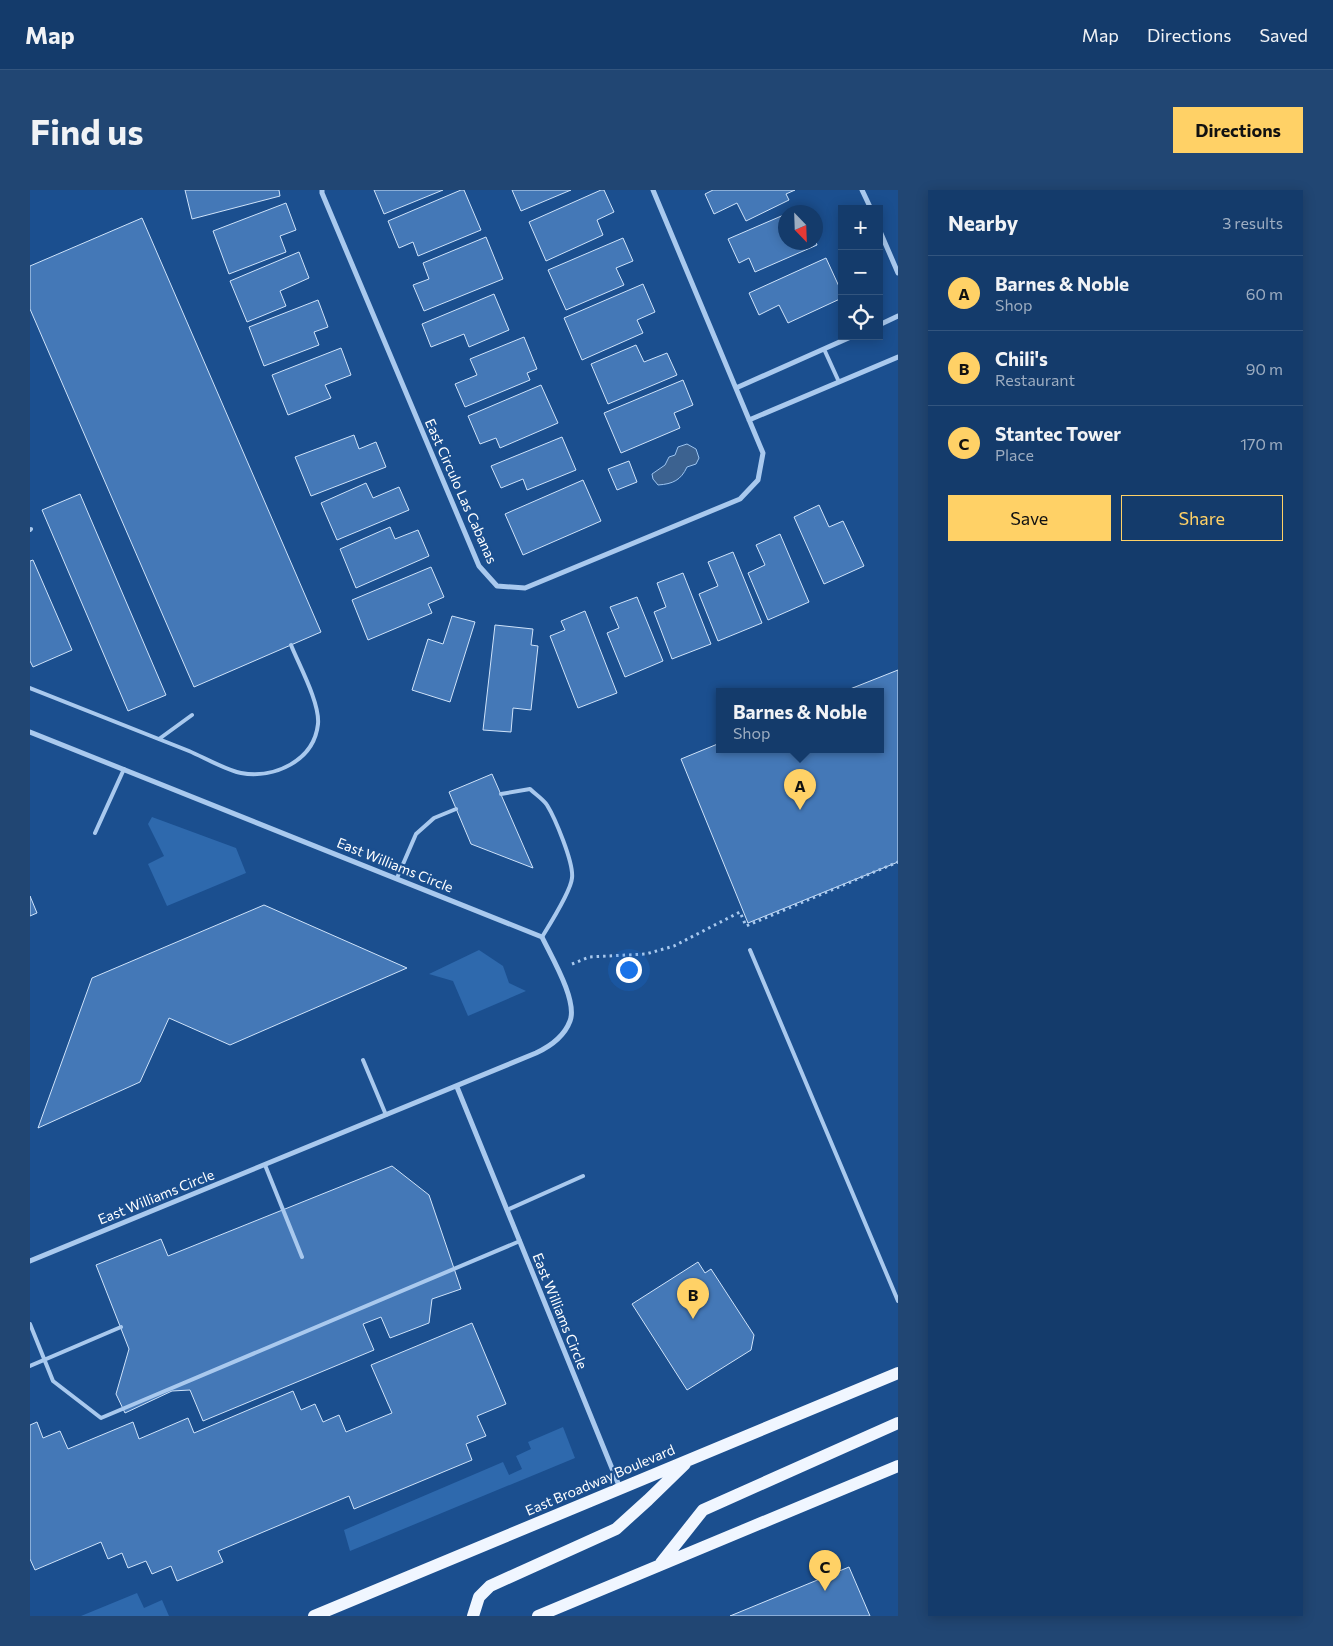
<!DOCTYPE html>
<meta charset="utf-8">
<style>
:root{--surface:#143b6b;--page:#214673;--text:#f1f3f6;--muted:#9dadc1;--line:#33557e;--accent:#ffd166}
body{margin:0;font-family:Commissioner,sans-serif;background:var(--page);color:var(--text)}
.controls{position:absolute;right:15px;top:15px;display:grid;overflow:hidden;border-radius:0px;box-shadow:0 2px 12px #0003}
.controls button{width:45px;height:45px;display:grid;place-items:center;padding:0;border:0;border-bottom:1px solid var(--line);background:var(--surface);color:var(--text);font:25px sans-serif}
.compass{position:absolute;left:748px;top:15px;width:45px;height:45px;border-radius:50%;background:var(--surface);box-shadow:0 2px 12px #0003;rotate:157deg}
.you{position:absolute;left:598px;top:779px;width:18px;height:18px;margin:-12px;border:4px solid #fff;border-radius:50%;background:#1a73e8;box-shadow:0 0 0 8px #1a73e833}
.badge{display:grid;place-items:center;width:32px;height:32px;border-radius:50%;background:var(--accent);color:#111;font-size:16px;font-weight:700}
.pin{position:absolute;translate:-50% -41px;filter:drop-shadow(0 1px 2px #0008)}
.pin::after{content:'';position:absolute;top:26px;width:18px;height:15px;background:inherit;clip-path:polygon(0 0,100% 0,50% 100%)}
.popup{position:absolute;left:686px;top:498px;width:168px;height:65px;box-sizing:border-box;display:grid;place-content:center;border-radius:0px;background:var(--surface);filter:drop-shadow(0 1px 4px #0005);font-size:16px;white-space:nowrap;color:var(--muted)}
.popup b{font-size:19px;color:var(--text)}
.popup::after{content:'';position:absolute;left:50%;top:100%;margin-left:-10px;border:10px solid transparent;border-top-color:var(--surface)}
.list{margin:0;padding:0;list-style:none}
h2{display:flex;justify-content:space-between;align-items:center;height:65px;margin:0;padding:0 20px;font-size:21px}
h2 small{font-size:16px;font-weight:400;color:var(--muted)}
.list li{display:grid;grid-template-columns:32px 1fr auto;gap:15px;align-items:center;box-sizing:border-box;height:75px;padding:0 20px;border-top:1px solid var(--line)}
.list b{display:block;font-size:19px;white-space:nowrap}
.list p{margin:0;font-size:16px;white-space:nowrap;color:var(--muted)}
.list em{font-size:16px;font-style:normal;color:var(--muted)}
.actions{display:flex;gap:10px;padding:15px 20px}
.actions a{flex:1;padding:11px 0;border:1px solid var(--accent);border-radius:0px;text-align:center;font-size:18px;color:var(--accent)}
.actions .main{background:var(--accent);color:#111}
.icon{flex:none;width:28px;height:28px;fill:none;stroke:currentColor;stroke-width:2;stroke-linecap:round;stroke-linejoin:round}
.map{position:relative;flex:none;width:868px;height:1426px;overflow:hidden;border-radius:0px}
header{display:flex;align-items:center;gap:30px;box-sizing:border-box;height:70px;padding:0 25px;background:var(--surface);border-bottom:1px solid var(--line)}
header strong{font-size:24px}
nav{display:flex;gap:28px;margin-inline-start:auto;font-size:18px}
.intro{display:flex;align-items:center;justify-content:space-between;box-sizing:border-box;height:120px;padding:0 30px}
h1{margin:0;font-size:35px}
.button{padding:12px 22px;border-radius:0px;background:var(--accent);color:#111;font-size:18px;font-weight:700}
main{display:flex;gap:30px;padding:0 30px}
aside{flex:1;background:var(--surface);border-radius:0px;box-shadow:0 2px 12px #0003}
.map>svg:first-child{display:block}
.green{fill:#2e69ad}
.water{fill:#3c6290;stroke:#9cc4f0}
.building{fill:#4478b7;stroke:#cfe3fa}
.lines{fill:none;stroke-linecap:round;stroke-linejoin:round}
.path{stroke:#a9c9ee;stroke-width:3;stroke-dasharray:2.5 4;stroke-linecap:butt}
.lane{stroke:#a9c9ee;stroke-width:4}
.street{stroke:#a9c9ee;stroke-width:5}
.primary{stroke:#f0f6ff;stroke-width:12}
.labels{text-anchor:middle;stroke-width:4.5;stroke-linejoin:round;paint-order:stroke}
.street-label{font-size:14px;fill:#fff;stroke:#1b4f8f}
</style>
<header>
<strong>Map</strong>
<nav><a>Map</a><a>Directions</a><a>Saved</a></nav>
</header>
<div class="intro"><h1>Find us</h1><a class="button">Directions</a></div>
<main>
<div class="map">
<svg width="868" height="1426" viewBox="0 0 868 1426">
<rect width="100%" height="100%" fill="#1b4f8f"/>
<!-- green -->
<path class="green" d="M122 627 206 658 216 683 137 716 118 674 134 666 118 634Z
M449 760 473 776 479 793 496 801 438 826 423 791 399 784Z
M533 1237 545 1268 320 1361 314 1340 473 1272 479 1285 492 1279 486 1266 501 1259 498 1252Z
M107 1403 114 1418 132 1410 139 1426H51Z"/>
<!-- water -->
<path class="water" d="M657 254 666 259 669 268 666 274 657 277C651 290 643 294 628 295L623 289 622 284 635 275 639 267 645 265 648 257Z"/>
<!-- building -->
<path class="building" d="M155 0H249L250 6 162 29Z
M344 0H413L354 24Z
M431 0H434L451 40 388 66 383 52 369 58 358 31Z
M482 0H541L491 21Z
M571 0H574L584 22 567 30 573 45 516 71 499 32Z
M683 0H765L756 4 759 10 716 31 707 13 684 24 675 4Z
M256 13 266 40 250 46 256 62 199 84 183 41Z
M770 17 773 22H759Z
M756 24V52H786L787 55 725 82 719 68 709 73 698 49Z
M112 28 291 442 164 497 0 119V76Z
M456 47 473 89 394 121 383 95 399 89 393 73Z
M593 48 603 71 586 78 594 95 536 120 518 80Z
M269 62 279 88 250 101 256 116 217 132 200 91Z
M796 68 812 103V108L758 133 749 115 729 125 719 103Z
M613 94 625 122 607 130 613 143 552 170 534 128Z
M464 104 479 140 439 157 434 144 401 157 392 134Z
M288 110 298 137 284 142 289 155 234 176 219 137Z
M494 147 507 179 497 183 500 190 435 217 425 194 447 185 440 169Z
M606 155 614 172 637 163 647 185 578 214 561 174Z
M311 158 321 185 295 195 301 208 258 225 242 185Z
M653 190 663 215 644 223 650 238 591 263 574 223Z
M511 195 528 233 470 258 466 248 450 254 438 226Z
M324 245 329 259 346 252 356 277 281 306 265 267Z
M532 247 546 280 497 300 493 289 471 298 461 276Z
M599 271 607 292 587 300 578 279Z
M553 290 571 331 493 365 475 324Z
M336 293 343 308 369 297 379 320 307 350 291 313Z
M50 304 136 505 98 521 12 320Z
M789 315 799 337 813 331 834 376 794 394 764 327Z
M360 337 365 349 388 340 399 366 326 398 310 359Z
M750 344 779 412 738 430 718 383 735 375 726 355Z
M703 362 732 433 688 451 669 404 688 396 678 372Z
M3 370 42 460 3 477 0 471V371Z
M401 377 414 407 398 414 402 423 338 450 322 410Z
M653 383 681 454 642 469 624 422 636 417 627 393Z
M607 407 633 471 595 487 577 443 589 438 580 417Z
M555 421 587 503 548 518 520 446 535 440 531 431Z
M422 426 445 432 420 512 382 500 398 449 413 454Z
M465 435 503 439 501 455 508 456 501 520 483 518 481 542 453 540Z
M868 480V672L718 733 651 569 690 553V559H850V501H815Z
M462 584 503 678 441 654 419 602Z
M0 706 7 723 0 726Z
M234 715 377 778 200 855 139 828 110 892 8 938 62 788Z
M362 976 399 1005 431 1099 402 1109 399 1133 360 1148 351 1127 333 1134 344 1160 173 1231 160 1200 142 1201 95 1223 86 1204 99 1159 66 1075 131 1049 138 1066Z
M668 1072 675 1083 681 1079 724 1145 721 1160 657 1200 602 1114Z
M442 1133 476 1214 447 1226 456 1246 436 1254 442 1270 324 1319 319 1306 188 1361 193 1372 147 1391 141 1376 122 1384 116 1371 98 1378 92 1363 78 1369 71 1352 5 1380 0 1369V1235L7 1232 13 1248 30 1241 38 1259 103 1232 109 1249 158 1228 164 1243 263 1201 271 1220 285 1214 293 1232 309 1225 316 1242 362 1223 341 1175Z
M819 1377 840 1426H700Z"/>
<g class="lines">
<!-- path -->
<path class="path" d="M542 774 559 767 616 764 644 756 710 722 716 736 868 672"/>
<!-- lane -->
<path class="lane" d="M794 159 809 192
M0 340 1 339
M0 498C53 519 106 540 159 561 173 567 198 581 211 583 244 589 284 571 288 534 290 513 269 475 261 455
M129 549 162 525
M471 604 500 599C505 604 513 609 517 615 525 628 544 673 542 688 541 701 520 734 512 747
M65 643 94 579
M367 688 386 644 404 628 426 619
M720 760 868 1111
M333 870 356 925
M235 975 272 1067
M477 1020 553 986
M0 1134 23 1191 71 1228 490 1051
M0 1176 91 1137"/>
<!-- street -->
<path class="street" d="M292 0V3L449 376 467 396 495 398 710 309 728 290 733 263 623 0
M832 0 841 19
M849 39 868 83
M849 135 868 126
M706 198 823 146
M719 230 868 167
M0 542 512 747C521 766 548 811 540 831 534 847 521 856 506 863L0 1071
M427 897 590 1298"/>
<!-- primary -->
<path class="primary" d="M631 1373 673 1320 868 1233
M284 1426 868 1183
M443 1426 449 1407 460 1396 586 1339 618 1310 655 1274
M508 1426 868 1276"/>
</g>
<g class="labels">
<!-- street labels -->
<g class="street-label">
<text transform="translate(431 301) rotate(66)" y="5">East Circulo Las Cabanas</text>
<text transform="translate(365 675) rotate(22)" y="5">East Williams Circle</text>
<text transform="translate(126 1007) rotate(-22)" y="5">East Williams Circle</text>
<text transform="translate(530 1121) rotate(68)" y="5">East Williams Circle</text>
<text transform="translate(570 1290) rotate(-23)" y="5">East Broadway Boulevard</text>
</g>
</g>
</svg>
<div class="controls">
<button>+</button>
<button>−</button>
<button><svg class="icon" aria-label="locate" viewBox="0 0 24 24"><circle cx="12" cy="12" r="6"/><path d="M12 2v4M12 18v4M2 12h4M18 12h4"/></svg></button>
</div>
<svg class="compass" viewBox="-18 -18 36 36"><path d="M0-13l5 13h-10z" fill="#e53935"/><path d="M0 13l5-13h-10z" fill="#9dadc1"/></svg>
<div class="you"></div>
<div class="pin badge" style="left:770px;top:620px">A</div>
<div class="popup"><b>Barnes &amp; Noble</b>Shop</div>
<div class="pin badge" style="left:663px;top:1129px">B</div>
<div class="pin badge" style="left:795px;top:1401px">C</div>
</div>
<aside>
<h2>Nearby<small>3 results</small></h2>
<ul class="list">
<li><span class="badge">A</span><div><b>Barnes &amp; Noble</b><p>Shop</p></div><em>60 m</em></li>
<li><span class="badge">B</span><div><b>Chili's</b><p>Restaurant</p></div><em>90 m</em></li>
<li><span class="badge">C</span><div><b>Stantec Tower</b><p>Place</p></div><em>170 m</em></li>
</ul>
<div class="actions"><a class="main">Save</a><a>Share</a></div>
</aside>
</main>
